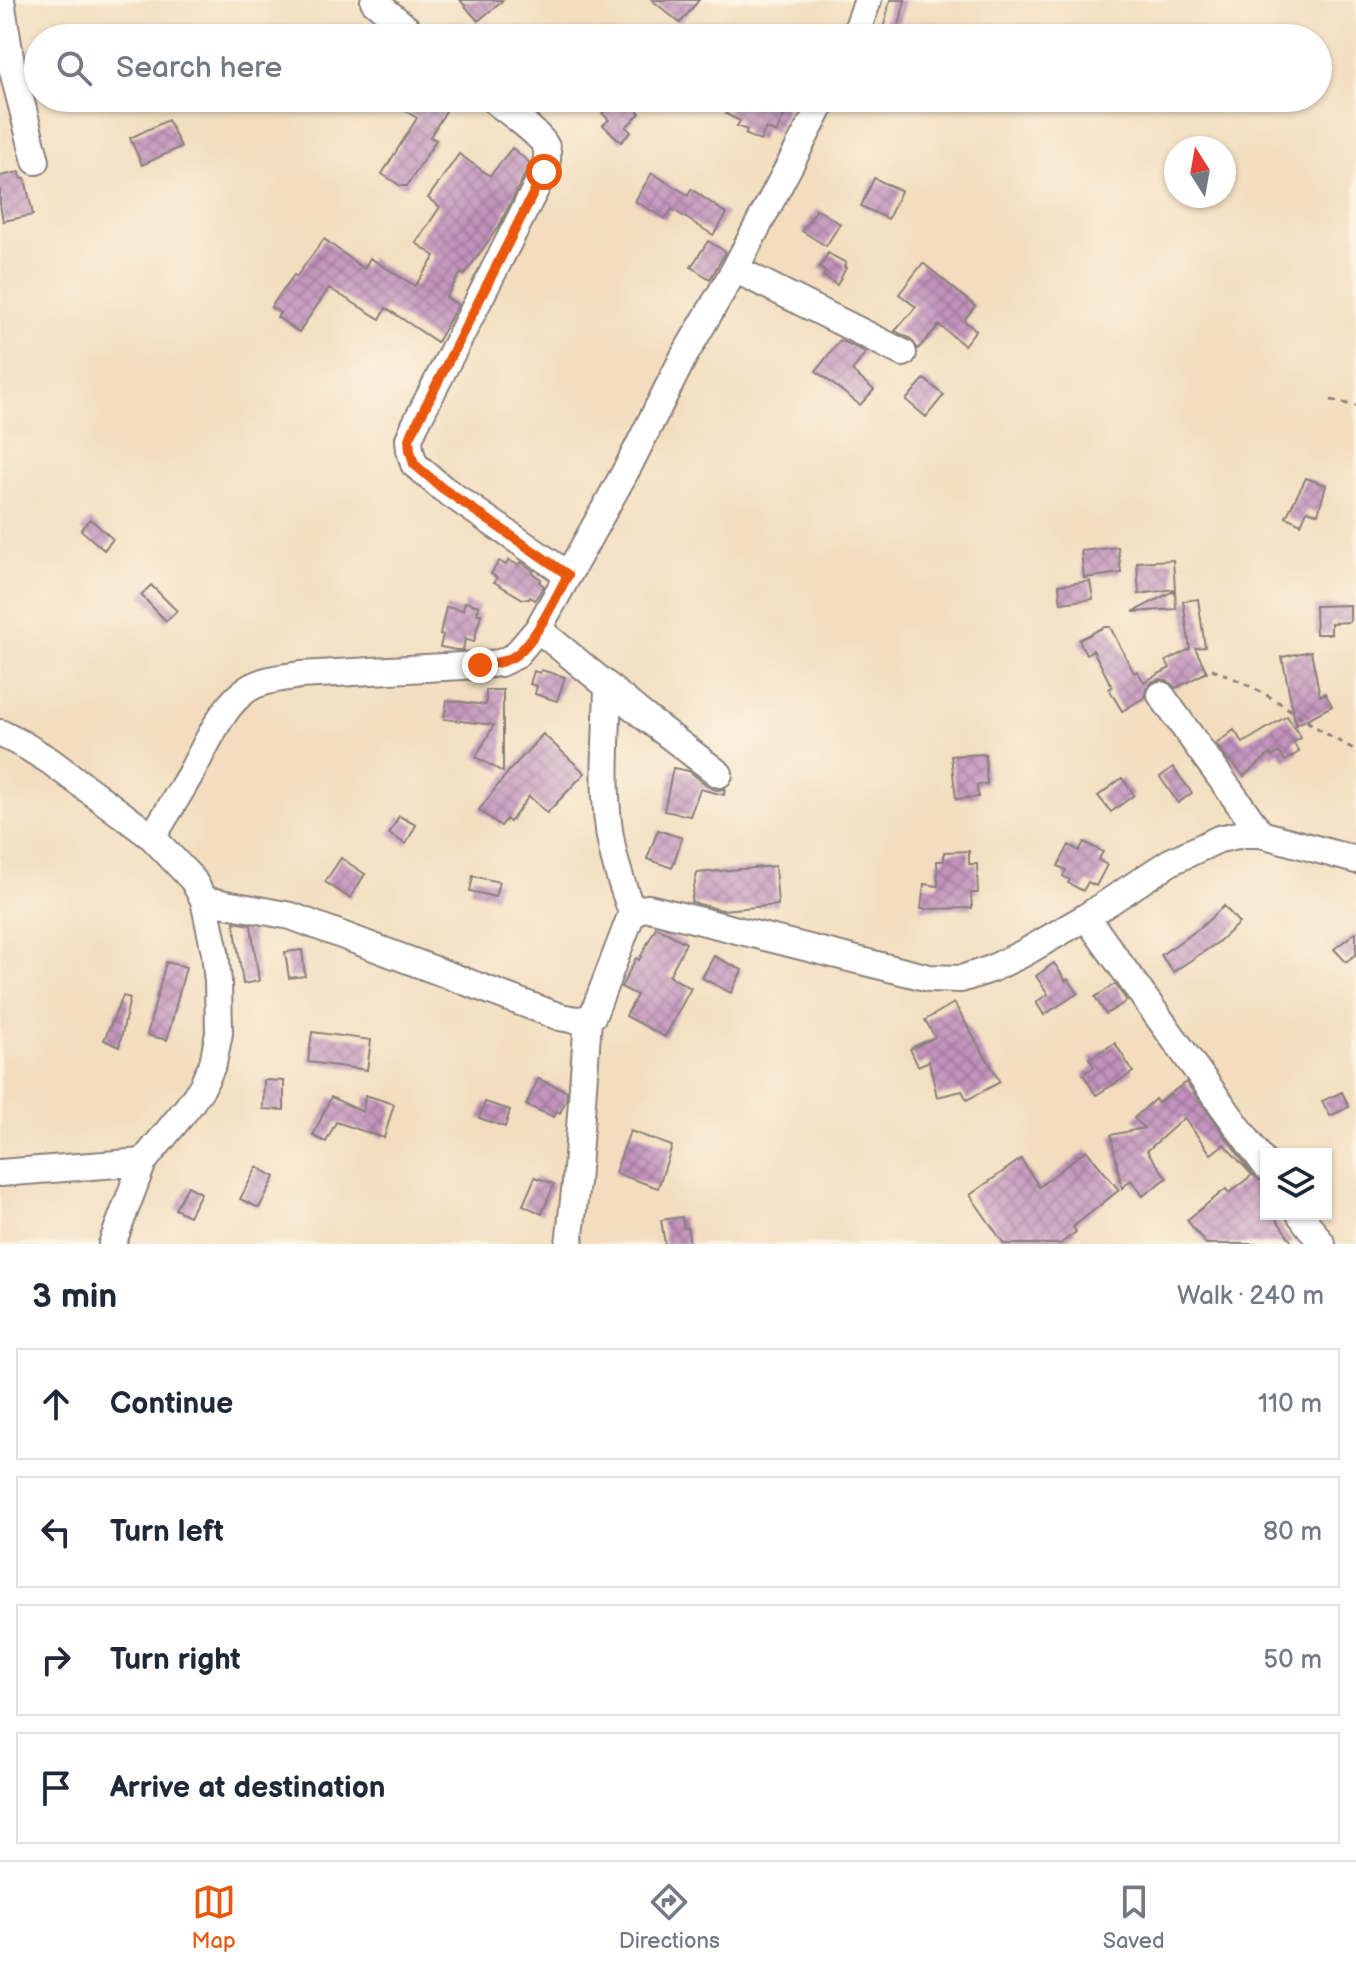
<!DOCTYPE html>
<meta charset="utf-8">
<style>
:root{--surface:#fff;--page:#f2f2f3;--text:#1f2937;--muted:#747a83;--line:#e0e1e3;--accent:#ea580c}
body{margin:0;font-family:"Balsamiq Sans",sans-serif;background:var(--page);color:var(--text)}
.controls{position:absolute;right:24px;bottom:24px;display:grid;overflow:hidden;border-radius:0px;box-shadow:0 2px 6px #0004}
.controls button{width:72px;height:72px;display:grid;place-items:center;padding:0;border:0;border-bottom:2px solid var(--line);background:var(--surface);color:var(--text);font:40px sans-serif}
.compass{position:absolute;left:1164px;top:136px;width:72px;height:72px;border-radius:50%;background:var(--surface);box-shadow:0 2px 6px #0004;rotate:349deg}
.stop{position:absolute;width:24px;height:24px;margin:-18px;border:6px solid #ea580c;border-radius:50%;background:#fff}
.stop.end{background:#ea580c;border-color:#fff;box-shadow:0 2px 8px #0008}
.list{margin:0;padding:0;list-style:none}
h2{display:flex;justify-content:space-between;align-items:center;height:104px;margin:0;padding:0 32px;font-size:34px}
h2 small{font-size:26px;font-weight:400;color:var(--muted)}
.list li{display:grid;grid-template-columns:52px 1fr auto;gap:24px;align-items:center;box-sizing:border-box;height:112px;margin:0 16px 16px;padding:0 16px;border:2px solid var(--line);border-radius:0px}
.list b{display:block;font-size:30px;white-space:nowrap}
.list em{font-size:26px;font-style:normal;color:var(--muted)}
.icon{flex:none;width:44px;height:44px;fill:none;stroke:currentColor;stroke-width:2;stroke-linecap:round;stroke-linejoin:round}
.map{position:relative;flex:none;width:1356px;height:1244px;overflow:hidden}
.search{position:absolute;background:var(--surface);box-shadow:0 2px 6px #0004;left:24px;right:24px;top:24px;height:88px;display:flex;align-items:center;gap:20px;box-sizing:border-box;padding:0 28px;border-radius:44px;color:var(--muted);font-size:30px}
.sheet{height:616px;background:var(--surface)}
nav{display:flex;justify-content:space-around;align-items:center;box-sizing:border-box;height:112px;border-top:2px solid var(--line);background:var(--surface);font-size:22px;color:var(--muted)}
nav a{display:grid;justify-items:center;gap:4px}
nav .on{color:var(--accent)}
.map>svg:first-child{display:block}
.building{fill:url(#building-cross-hatch)}
.lines{fill:none;stroke-linecap:round;stroke-linejoin:round}
.minor-casing{stroke:#8a807c;stroke-width:30}
.path{stroke:#8a807c;stroke-width:3;stroke-dasharray:6 6;stroke-linecap:butt}
.minor{stroke:#fff;stroke-width:26}
.route{stroke:#ea580c;stroke-width:10}
</style>
<div class="map">
<svg width="1356" height="1244" viewBox="0 0 1356 1244">
<defs>
<pattern id="building-cross-hatch" width="8" height="8" patternUnits="userSpaceOnUse" patternTransform="scale(2)"><rect width="8" height="8" fill="#c393bd"/><path d="M0 0l8 8M0 8l8-8" fill="none" stroke="#9e789b"/></pattern>
</defs>
<rect width="100%" height="100%" fill="#fcf5e5"/>
<filter id="ink" filterUnits="userSpaceOnUse"><feTurbulence type="fractalNoise" baseFrequency=".0125" numOctaves="2"/><feDisplacementMap in="SourceGraphic" scale="16" xChannelSelector="R" yChannelSelector="G"/><feConvolveMatrix kernelMatrix="1 2 1 2 8 2 1 2 1" color-interpolation-filters="sRGB"/></filter>
<filter id="wash" filterUnits="userSpaceOnUse"><feTurbulence type="fractalNoise" baseFrequency=".006" numOctaves="4" result="noise"/><feDisplacementMap in="SourceGraphic" scale="32" xChannelSelector="R" yChannelSelector="G"/><feGaussianBlur stdDeviation="1.8" result="paint"/><feColorMatrix in="noise" values="0 0 0 0 0 0 0 0 0 0 0 0 0 0 0 0 0 1.4 0 .05"/><feComposite in="paint" operator="in"/></filter>
<g filter="url(#wash)">
<rect width="100%" height="100%" fill="#f3ddbe"/>
<g id="blocks">
<!-- building -->
<path class="building" d="M460 0H503L478 21Z
M652 0H699L680 23Z
M890 0H905L896 38H881Z
M385 98H454L430 137 436 140 407 186H401L382 174 417 118Z
M616 98H624L640 113 626 127 631 132 621 142 603 125 609 120 602 113Z
M734 98H770L788 107 776 133 766 128 760 141 745 134 747 130 737 126 740 121 726 114Z
M168 120 181 147 142 165 130 138Z
M512 148 530 163 529 166 499 226 464 275 461 273 446 297 458 305 437 342 386 308 380 319 329 288 299 332 277 317 280 313 271 307 294 275 296 277 324 239 364 269 370 258 415 286 435 256 416 243 440 207 428 198 459 154 490 176Z
M20 172 21 179 25 178 33 215 3 221 0 205V176Z
M652 173 688 195 691 189 727 214 713 235 672 209 665 219 635 201Z
M874 178 901 191 888 219 861 206Z
M817 209 840 224 826 246 802 231Z
M708 241 726 252 710 279 691 267Z
M828 253 846 263 844 267 846 268 837 285 823 276 826 272 819 268Z
M923 263 975 306 964 321 976 330 964 345 939 325 918 349 911 339 895 331 916 307 899 294Z
M840 340 866 352 852 371 874 390 860 405 816 371Z
M924 379 944 395 926 417 906 400Z
M1306 478 1326 485 1318 514 1307 510 1301 524 1286 517Z
M90 519 113 539 104 550 81 530Z
M1118 547 1121 573 1084 578 1081 551Z
M509 560 518 565 521 562 534 571 532 573 541 579 539 582 544 586 535 600 530 597 529 599H523L494 582 497 578 491 574 499 561 506 565Z
M1173 560 1175 589 1139 594 1137 562Z
M1090 581 1093 599 1061 603 1059 585Z
M151 585 177 611 166 621 141 595Z
M1175 590 1176 609 1133 612Z
M1198 599 1205 647 1195 648 1207 672 1176 688 1167 680 1160 679 1152 682 1146 689 1145 697 1122 711 1109 689 1112 687 1093 650 1086 654 1079 640 1104 627H1110L1134 673 1137 671 1144 682 1170 668 1166 661 1190 649 1183 601Z
M465 602 479 606 477 614H481L474 642 465 639 463 650H456L440 647 443 635 440 634 446 607 463 610Z
M1350 605V622L1331 623V634H1316L1315 606Z
M1311 651 1320 696 1325 693 1332 706 1296 725 1282 657Z
M541 670 565 677 557 701 535 694 537 686 530 684 534 671 540 673Z
M486 690H503V772L476 757 494 725 444 719 447 700 486 705Z
M1287 716 1301 738 1293 742 1299 752 1285 761 1279 752 1272 757 1270 754 1244 776 1231 761 1229 762 1216 744 1234 730 1243 743Z
M543 734 585 773 547 813 529 796 510 822 506 819 501 826 479 810 509 771Z
M985 754 987 784 977 785 978 797 956 799 951 756Z
M1173 767 1192 793 1178 803 1160 777Z
M673 768 689 771 709 787 716 790 725 789 724 795 700 789 690 816 664 811Z
M1122 778 1134 795 1111 812 1098 796Z
M399 816 416 825 406 844 389 834Z
M658 830 682 838 672 868 647 859Z
M1084 842 1103 852 1098 860 1107 865 1096 886 1088 882 1083 891 1068 883 1070 880 1063 876 1066 870 1058 866 1069 845 1079 851Z
M969 851V864H977L978 893H971L972 908 921 909 924 884 938 886 937 861H944V852Z
M341 858 365 874 350 898 325 882Z
M775 866 778 905 722 910 691 902 697 873Z
M473 876 499 882 495 897 470 891Z
M1224 906 1239 923 1217 943 1173 972 1161 955 1200 928Z
M234 922 251 925 259 981 243 984Z
M656 927 686 943 669 976 691 988 665 1037 626 1016 637 995 621 987 636 958 639 960Z
M1356 932V954L1346 962 1334 949Z
M302 950 305 976 289 978 285 952Z
M714 956 742 970 731 993 702 978Z
M166 962 186 967 167 1040 147 1035Z
M1054 963 1066 981 1068 979 1078 993 1044 1015 1036 1002 1048 994 1036 976Z
M1115 984 1127 1001 1106 1014 1095 997Z
M123 996 130 998 119 1047 104 1040Z
M954 1003 1000 1082 967 1100 962 1091 937 1097 929 1061 918 1066 910 1049 935 1037 925 1020Z
M312 1032 371 1040 367 1070 308 1062Z
M1115 1043 1133 1072 1096 1095 1083 1074 1094 1067 1089 1058Z
M538 1079 567 1091 566 1100 560 1113 557 1111 554 1117 526 1105Z
M264 1080 284 1081V1110L263 1109Z
M1186 1082 1253 1175 1259 1180 1266 1182V1214H1273L1293 1244H1206L1187 1220 1226 1189 1229 1193 1252 1175 1224 1144 1211 1154 1184 1118 1147 1151 1167 1178 1143 1196 1131 1180 1122 1188 1111 1135 1144 1128 1134 1118 1155 1099 1158 1103Z
M1342 1092 1349 1107 1330 1116 1322 1101Z
M365 1095 394 1104 384 1138 336 1122 326 1142 313 1136 331 1097 363 1112Z
M485 1102 510 1110 505 1127 479 1118Z
M630 1131 672 1146 658 1188 615 1173Z
M1086 1150 1119 1190 1073 1227 1076 1232 1060 1244H1004L970 1195 1021 1159 1039 1187Z
M257 1167 275 1177 259 1208 240 1199Z
M535 1177 554 1184 542 1214 523 1205Z
M188 1186 201 1193 189 1216 175 1209Z
M682 1217 684 1228 687 1227 690 1244H665L661 1220Z"/>
</g>
</g>
<g filter="url(#ink)">
<use href="#blocks" fill-opacity="0" stroke="#8a807c" stroke-width="2"/>
<g class="lines">
<!-- minor casing -->
<g class="minor-casing">
<path id="minor" d="M1 0 11 63 36 161
M374 1 418 38
M854 38 868 0
M491 98C503 108 541 134 546 147 549 155 546 164 544 172L415 425 409 439 410 450 414 464 442 488 568 575
M735 269 903 353
M538 629 645 717 719 774
M608 686C607 739 601 795 612 847 616 870 625 891 632 913
M1161 695 1261 834
M0 733 24 745 50 761 152 837 193 880 204 900 215 952 218 982 219 1033 213 1063 202 1087 188 1107 143 1162 112 1244
M152 837C166 816 178 795 191 773 206 746 223 702 251 687 265 679 284 678 300 675L480 665 500 663 515 656 538 629 629 465 684 356 735 269 825 98
M204 900 291 916 560 1017C572 1019 583 1023 593 1015L632 913 640 909 649 908 929 978 961 979 991 969 1024 953 1086 917 1170 862 1219 839 1243 834H1261L1356 860
M1086 917 1266 1166
M0 1173 143 1162
M1300 1214 1322 1244
M569 1244 576 1182 588 1019"/>
</g>
<!-- path -->
<path class="path" d="M1331 400 1356 406
M1212 669C1237 679 1263 692 1286 707 1309 722 1330 738 1356 750"/>
<!-- minor -->
<use href="#minor" class="minor"/>
</g>
</g>
<g class="lines" filter="url(#ink)">
<!-- route -->
<path class="route" d="M480 665C491 664 501 663 511 658 534 646 555 598 568 575L442 488 414 464 410 450 409 439 544 172"/>
</g>
</svg>
<div class="controls">
<button><svg class="icon" aria-label="layers" viewBox="0 0 24 24"><path d="M12 4l9 5-9 5-9-5zM3 14l9 5 9-5"/></svg></button>
</div>
<svg class="compass" viewBox="-18 -18 36 36"><path d="M0-13l5 13h-10z" fill="#e53935"/><path d="M0 13l5-13h-10z" fill="#747a83"/></svg>
<div class="stop" style="left:544px;top:172px"></div>
<div class="stop end" style="left:480px;top:665px"></div>
<div class="search"><svg class="icon" aria-label="search" viewBox="0 0 24 24"><circle cx="10" cy="10" r="6"/><path d="M15 15l6 6"/></svg>Search here</div>
</div>
<section class="sheet">
<h2>3 min<small>Walk · 240 m</small></h2>
<ul class="list">
<li><svg class="icon" aria-label="ahead" viewBox="0 0 24 24"><path d="M12 20V5M6 11l6-6 6 6"/></svg><div><b>Continue</b></div><em>110 m</em></li>
<li><svg class="icon" aria-label="left" viewBox="0 0 24 24"><path d="M17 20v-9H6M10 6l-5 5 5 5"/></svg><div><b>Turn left</b></div><em>80 m</em></li>
<li><svg class="icon" aria-label="right" viewBox="0 0 24 24"><path d="M7 20v-9h11M14 6l5 5-5 5"/></svg><div><b>Turn right</b></div><em>50 m</em></li>
<li><svg class="icon" aria-label="arrive" viewBox="0 0 24 24"><path d="M6 21V4h12l-3 4 3 4H6"/></svg><div><b>Arrive at destination</b></div></li>
</ul>
</section>
<nav>
<a class="on"><svg class="icon" aria-label="map" viewBox="0 0 24 24"><path d="M3 6l6-2 6 2 6-2v14l-6 2-6-2-6 2zM9 4v14M15 6v14"/></svg>Map</a>
<a><svg class="icon" aria-label="directions" viewBox="0 0 24 24"><path d="M12 3l9 9-9 9-9-9zM9 14v-3h6M13 9l2 2-2 2"/></svg>Directions</a>
<a><svg class="icon" aria-label="saved" viewBox="0 0 24 24"><path d="M7 4h10v16l-5-4-5 4z"/></svg>Saved</a>
</nav>
